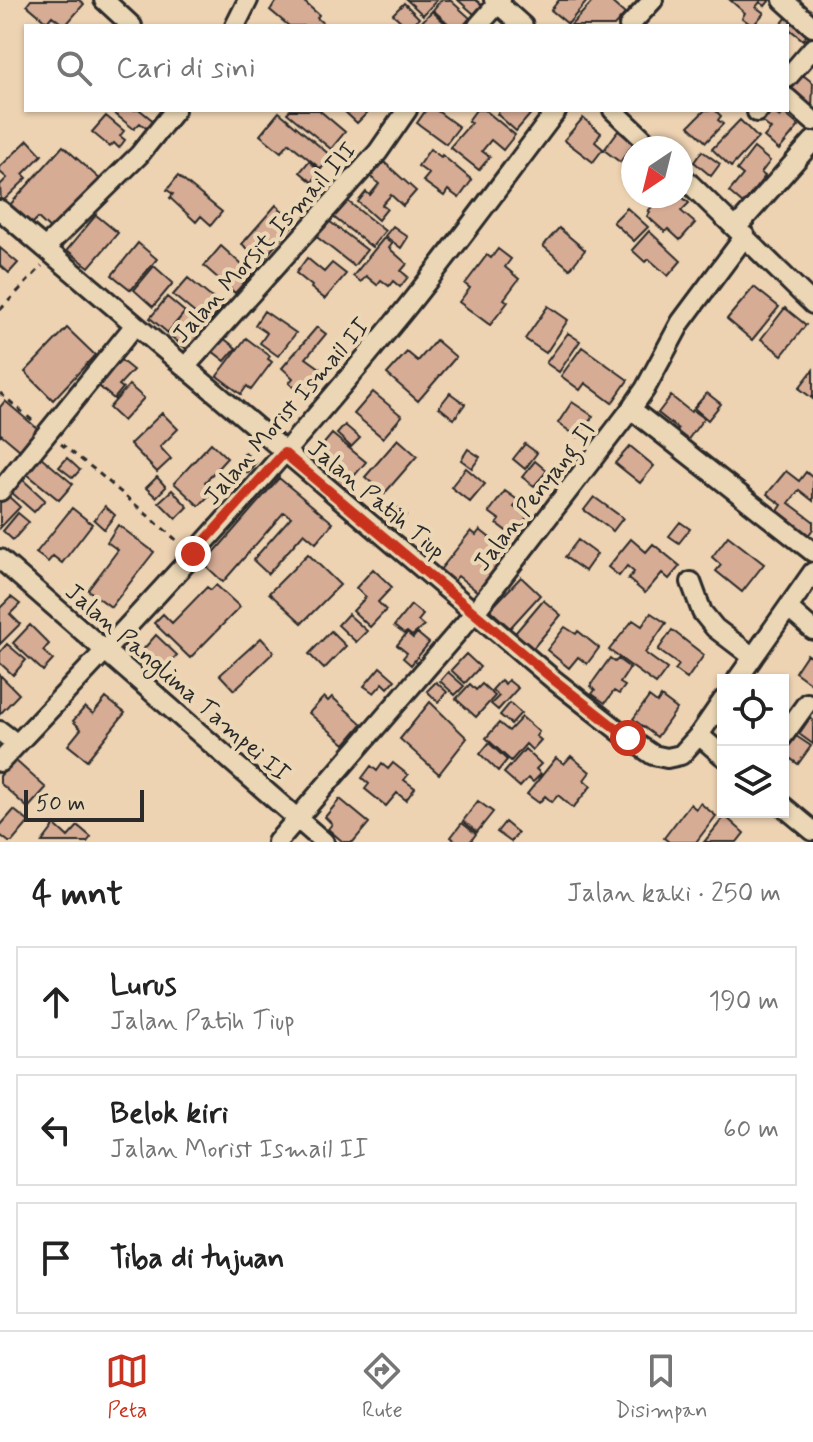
<!DOCTYPE html>
<html lang="id">
<meta charset="utf-8">
<style>
:root{--surface:#fff;--page:#f6f6f6;--text:#222;--muted:#767676;--line:#e0e0e0;--accent:#c8321e}
body{margin:0;font-family:Mynerve,sans-serif;background:var(--page);color:var(--text)}
.controls{position:absolute;right:24px;bottom:24px;display:grid;overflow:hidden;border-radius:0px;box-shadow:0 2px 6px #0004}
.controls button{width:72px;height:72px;display:grid;place-items:center;padding:0;border:0;border-bottom:2px solid var(--line);background:var(--surface);color:var(--text);font:40px sans-serif}
.compass{position:absolute;left:621px;top:136px;width:72px;height:72px;border-radius:50%;background:var(--surface);box-shadow:0 2px 6px #0004;rotate:215deg}
.scale{position:absolute;left:24px;bottom:20px;width:120px;box-sizing:border-box;padding-left:8px;border:4px solid #2b2b2b;border-top:0;font-size:22px;line-height:28px;white-space:nowrap;color:#2b2b2b;-webkit-text-stroke:6px #ebd7b5;paint-order:stroke}
.stop{position:absolute;width:24px;height:24px;margin:-18px;border:6px solid #c8321e;border-radius:50%;background:#fff}
.stop.end{background:#c8321e;border-color:#fff;box-shadow:0 2px 8px #0008}
.list{margin:0;padding:0;list-style:none}
h2{display:flex;justify-content:space-between;align-items:center;height:104px;margin:0;padding:0 32px;font-size:34px}
h2 small{font-size:26px;font-weight:400;color:var(--muted)}
.list li{display:grid;grid-template-columns:52px 1fr auto;gap:24px;align-items:center;box-sizing:border-box;height:112px;margin:0 16px 16px;padding:0 16px;border:2px solid var(--line);border-radius:0px}
.list b{display:block;font-size:30px;white-space:nowrap}
.list p{margin:0;font-size:26px;white-space:nowrap;color:var(--muted)}
.list em{font-size:26px;font-style:normal;color:var(--muted)}
.icon{flex:none;width:44px;height:44px;fill:none;stroke:currentColor;stroke-width:2;stroke-linecap:round;stroke-linejoin:round}
.map{position:relative;flex:none;width:813px;height:842px;overflow:hidden}
.search{position:absolute;background:var(--surface);box-shadow:0 2px 6px #0004;left:24px;right:24px;top:24px;height:88px;display:flex;align-items:center;gap:20px;box-sizing:border-box;padding:0 28px;border-radius:0px;color:var(--muted);font-size:30px}
.sheet{height:488px;background:var(--surface)}
nav{display:flex;justify-content:space-around;align-items:center;box-sizing:border-box;height:112px;border-top:2px solid var(--line);background:var(--surface);font-size:22px;color:var(--muted)}
nav a{display:grid;justify-items:center;gap:4px}
nav .on{color:var(--accent)}
.map>svg:first-child{display:block}
.building{fill:#d7ac95;stroke:#2b2b2b;stroke-width:2}
.lines{fill:none;stroke-linecap:round;stroke-linejoin:round}
.street-casing{stroke:#2b2b2b;stroke-width:24}
.path{stroke:#2b2b2b;stroke-width:3;stroke-dasharray:6 6;stroke-linecap:butt}
.street{stroke:#ebd7b5;stroke-width:18}
.route{stroke:#c8321e;stroke-width:10}
.labels{text-anchor:middle;stroke-width:8;stroke-linejoin:round;paint-order:stroke}
.street-label{font-size:24px;fill:#2b2b2b;stroke:#ebd7b5}
</style>
<div class="map">
<svg width="813" height="842" viewBox="0 0 813 842">
<rect width="100%" height="100%" fill="#eed3b3"/>
<filter id="ink" filterUnits="userSpaceOnUse"><feTurbulence type="fractalNoise" baseFrequency=".0125" numOctaves="2"/><feDisplacementMap in="SourceGraphic" scale="16" xChannelSelector="R" yChannelSelector="G"/><feConvolveMatrix kernelMatrix="1 2 1 2 8 2 1 2 1" color-interpolation-filters="sRGB"/></filter>
<g filter="url(#ink)">
<!-- building -->
<path class="building" d="M31 0H79L84 4 65 26 52 16 47 22 27 5Z
M278 0H302L319 15 317 18 326 26H289L270 10Z
M407 0H437L423 15Z
M441 0H450L470 18 463 26H451L433 10Z
M458 0H476L482 5 474 14Z
M559 0H588L568 24 551 10Z
M594 0H609L625 14 614 26H572L571 25Z
M730 0H770L765 6 760 2 756 7 764 13 753 26 742 18 745 13Z
M404 3 419 18 411 26H406L393 14Z
M432 11 448 26H418Z
M791 12 812 29 803 40 782 23Z
M803 75 813 83 812 109 790 90Z
M110 110H140L156 123 150 131 140 123 134 129Z
M290 110H319L345 132 331 149 287 113Z
M343 110H370L357 123Z
M426 110H436L459 127 446 144 417 123Z
M476 110H485L515 135 503 150 491 140 482 151 490 157 479 170 450 147 471 123 468 121Z
M500 110H534L516 131 497 114Z
M705 110H715L721 116 718 120 723 124 706 142 689 126Z
M769 110 780 117 784 113 799 126 779 150 764 137 771 129 760 120Z
M279 112 331 156 321 169 289 143 281 152 260 135Z
M106 116 124 131 120 136 125 140 119 148 114 143 110 147 92 132Z
M583 118 601 133 595 142 603 149 593 162 564 140Z
M740 120 758 138 731 167 712 149Z
M618 131 634 143 620 162 604 150Z
M28 140 42 155 23 174 27 178 1 203 0 185 7 178 0 172V167Z
M63 146 102 181 54 233 38 218 29 227 8 207Z
M754 148 770 161 761 173 765 176 743 204 729 192 743 175 737 170Z
M430 149 441 157 442 155 472 180 459 198 448 190 444 196 423 181 429 174 418 166Z
M702 151 720 164 711 176 694 162Z
M309 161 320 171 312 182 300 172Z
M384 162 416 191 403 206 391 195 382 205 387 209 378 220 358 202 366 192 370 195 379 184 371 177Z
M178 176 222 212 211 225 201 216 196 222 170 198 173 194 167 190Z
M662 196H681L689 203 681 211 695 223 680 240 668 229 665 232 647 216 650 212 648 211Z
M345 199 385 231 372 247 332 216Z
M276 205 295 222 262 261 242 244Z
M627 208 648 227 634 241 613 222Z
M96 215 118 233 89 267 67 250Z
M325 218 367 250 354 266 313 234Z
M393 226 408 237 401 248 385 236Z
M559 228 585 250 570 269 543 246Z
M649 231 681 261 668 276 649 259 645 262 632 250Z
M384 238 392 244 389 248 407 264 401 271 408 277 400 287 393 281 389 286 381 280 377 285 366 276 361 282 353 276Z
M138 243 157 259 131 290 112 275Z
M221 246 252 274 235 293 204 266Z
M0 248 18 263 9 273 0 265Z
M498 249 511 259 505 267 519 279 504 299 508 302 490 325 459 302 470 288 465 284 487 255 491 258Z
M307 258 324 272 332 263 346 274 325 299 311 288 312 286 296 273Z
M154 266 173 283 153 307 134 290Z
M188 278 223 307 208 324 173 295Z
M754 287 779 307 752 340 727 319Z
M167 297 185 312 168 333 150 318Z
M548 306 568 320 546 353 525 339Z
M785 308 806 325 782 355 761 339Z
M264 311 296 333 278 356 260 343 267 333 255 325Z
M185 312 207 330 189 351 167 333Z
M317 327 326 334 306 358 324 371 304 395 289 383 293 378 282 368Z
M67 328 95 355 53 400 25 372Z
M568 333 580 341 559 372 546 363Z
M218 334 236 348 225 361 207 347Z
M246 338 270 356 268 359 272 362 251 390 247 386 241 394 217 376Z
M436 340 456 357 418 401 387 374 407 352 418 361Z
M582 347 628 380 612 403 585 383 580 390 561 376Z
M118 358 133 370 119 385 123 388 114 399 96 384Z
M813 370V399L799 388Z
M129 385 144 398 123 421 109 408Z
M373 392 402 416 383 438 354 414Z
M450 393 465 404 454 419 439 407Z
M707 393 721 404 708 420 694 408Z
M671 396 691 412 693 410 704 418 683 446 672 437 678 429 658 413Z
M5 401 38 429 20 450 1 434 0 435V407Z
M572 402 593 416 578 437 558 423Z
M162 413 178 429 160 447 171 459 157 472 130 444Z
M345 425 360 438 351 447 337 434Z
M332 434 366 462 337 496 312 475 325 459 317 452Z
M398 439 417 456 384 494 365 477Z
M211 443 227 458 205 482 214 490 199 506 174 483Z
M525 444 537 453 525 469 513 459Z
M630 446 654 466 640 483 615 463Z
M468 449 480 457 472 468 461 460Z
M245 453 256 462 248 473 236 464Z
M41 457 73 484 59 500 27 474Z
M67 458 80 470 73 478 59 467Z
M535 461 547 471 534 486 522 477Z
M466 468 485 484 470 502 451 487Z
M786 471 799 481 806 472 813 478V501L799 490 789 503 813 521V529L807 537 776 514 782 505 767 494Z
M229 472 239 481 229 493 218 484Z
M157 477 166 487 156 497 146 488Z
M279 478 333 523 316 543 304 533 268 574 253 560 291 517 284 512 223 582 204 564Z
M22 479 45 500 34 512 11 492Z
M172 490 188 507 176 519 159 502Z
M505 491 519 501 514 507 527 517 513 536 497 524 500 520 489 512Z
M7 495 20 507 0 528V502Z
M594 497 623 518 613 531 584 510Z
M393 504 406 515 393 533 379 522Z
M105 506 115 515 104 529 94 520Z
M72 508 92 524 62 563 53 556 48 562 36 553Z
M18 513 29 522 13 540 3 531Z
M680 522 690 529 679 543 669 536Z
M118 525 154 552 111 607 88 590 118 550 107 542Z
M480 530 509 553 478 592 458 576 450 585 436 575 471 531 476 535Z
M728 536 764 564 742 592 716 571 721 565 712 557Z
M631 539 646 552 653 544 680 566 669 579 662 573 645 593 628 579 634 572 627 566 619 576 608 567Z
M578 540 597 554 585 571 565 557Z
M308 554 340 585 302 623 269 593Z
M373 569 392 587 378 602 386 610 370 627 353 611 366 597 356 588Z
M521 577 540 595 510 628 490 610Z
M216 585 240 607 190 658 154 623 163 614 172 623 207 587 211 590Z
M11 597 20 604 10 614 20 624 0 644V608Z
M543 600 561 615 529 653 511 638Z
M411 605 423 615 418 621 424 626 412 636 407 632 404 634 394 626Z
M651 613 666 623 645 653 667 669 656 684 609 650 633 620 642 626Z
M348 614 367 631 356 642 338 625Z
M30 625 49 644 43 651 53 660 43 671 13 643Z
M565 627 576 634 578 631 599 648 587 664 578 657 569 668 547 650Z
M672 630 704 655 687 679 675 670 679 665 658 650Z
M331 631 346 646 324 669 309 654Z
M407 633 413 638 417 633 429 643 411 665 403 658 407 653 397 645Z
M156 635 177 655 166 667 169 670 157 682 133 661Z
M261 638 274 652 234 690 220 675Z
M7 644 26 660 13 675 0 663V652Z
M466 654 480 667 465 683 451 670Z
M807 654 813 658V685L795 672Z
M610 658 615 662 618 659 630 668 620 683 625 686 619 694 614 691 605 703 592 694 595 690 590 686Z
M380 667 395 680 388 688 383 683 374 693 364 686Z
M448 672 464 686 455 695 440 681Z
M0 675 19 694 0 714Z
M501 680 505 684 508 680 518 688 498 710 491 704 499 696 492 690Z
M436 682 447 692 438 702 427 691Z
M470 684 476 690 482 684 495 696 476 717 456 699Z
M324 697 328 701 332 697 362 724 345 744 309 713Z
M649 697 657 703 661 697 677 709 657 737 633 719Z
M106 698 125 713 87 760 68 745 81 729 73 721 85 707 93 714Z
M430 702 467 738 439 774 400 739Z
M510 703 521 713 511 724 500 715Z
M522 717 539 732 536 736 541 740 532 750 526 744 511 761 486 738 499 723 509 731Z
M810 718 813 720V744L799 734Z
M796 736 811 746 798 764 784 754Z
M489 743 507 760 498 771 480 754Z
M525 749 541 764 536 769 541 774 533 782 528 778 520 787 504 773Z
M571 756 590 772 584 780 591 786 573 808 558 795 552 802 545 796 539 803 527 794 556 758 564 764Z
M15 760 46 788 28 808 0 783V776Z
M393 763 408 775 404 780 415 788 406 800 397 793 386 806 365 789 369 784 362 778 371 766 377 771 382 764 388 769Z
M340 799 369 823 353 842H343L328 829 332 824 325 817Z
M478 801 493 812 477 832 463 821Z
M700 803 716 816 696 842H669L664 838 690 804 696 809Z
M14 810 29 822 12 842H9L0 835V826Z
M725 816 744 833 737 842H704Z
M505 822 518 833 511 842 497 832Z
M462 823 476 834 470 842H457L451 837Z
M55 825 68 837 78 826 91 837 87 842H42Z"/>
<g class="lines">
<!-- street casing -->
<g class="street-casing">
<path id="street" d="M104 0 132 26
M494 0 523 26
M783 0 813 27
M235 26 248 0
M478 26 501 0
M629 26 653 0
M787 78 813 48
M787 98 813 121
M613 110 653 148
M757 112 759 110
M681 175 813 304
M0 210 554 680 628 738 653 755 667 758 681 755 699 735 723 700
M736 228 813 141
M45 248 139 155 175 110
M185 367 378 152 407 110
M631 409 813 552
M0 491 135 325
M0 559 324 842
M691 582 702 612 715 628 753 657
M788 608 813 630
M737 680 813 572
M0 731 17 744
M699 735 723 756
M783 736 807 703
M0 762C139 616 276 468 403 312 456 246 506 177 557 110
M783 806 813 831
M277 842 475 612 631 409 645 389 681 322 745 236"/>
</g>
<!-- path -->
<path class="path" d="M0 310 42 266
M0 393 33 421
M61 444 95 470 181 544"/>
<!-- street -->
<use href="#street" class="street"/>
</g>
</g>
<g class="lines" filter="url(#ink)">
<!-- route -->
<path class="route" d="M193 554 284 453 554 680 628 738"/>
</g>
<g class="labels">
<!-- street labels -->
<g class="street-label">
<text transform="translate(264 242) rotate(-48)" y="8">Jalan Morsit Ismail III</text>
<text transform="translate(286 411) rotate(-49)" y="8">Jalan Morist Ismail II</text>
<text transform="translate(534 496) rotate(-52)" y="8">Jalan Penyang II</text>
<text transform="translate(377 499) rotate(40)" y="8">Jalan Patih Tiup</text>
<text transform="translate(178 682) rotate(41)" y="8">Jalan Panglima Tampei II</text>
</g>
</g>
</svg>
<div class="controls">
<button><svg class="icon" aria-label="locate" viewBox="0 0 24 24"><circle cx="12" cy="12" r="6"/><path d="M12 2v4M12 18v4M2 12h4M18 12h4"/></svg></button>
<button><svg class="icon" aria-label="layers" viewBox="0 0 24 24"><path d="M12 4l9 5-9 5-9-5zM3 14l9 5 9-5"/></svg></button>
</div>
<svg class="compass" viewBox="-18 -18 36 36"><path d="M0-13l5 13h-10z" fill="#e53935"/><path d="M0 13l5-13h-10z" fill="#767676"/></svg>
<div class="scale">50 m</div>
<div class="stop" style="left:628px;top:738px"></div>
<div class="stop end" style="left:193px;top:554px"></div>
<div class="search"><svg class="icon" aria-label="search" viewBox="0 0 24 24"><circle cx="10" cy="10" r="6"/><path d="M15 15l6 6"/></svg>Cari di sini</div>
</div>
<section class="sheet">
<h2>4 mnt<small>Jalan kaki · 250 m</small></h2>
<ul class="list">
<li><svg class="icon" aria-label="ahead" viewBox="0 0 24 24"><path d="M12 20V5M6 11l6-6 6 6"/></svg><div><b>Lurus</b><p>Jalan Patih Tiup</p></div><em>190 m</em></li>
<li><svg class="icon" aria-label="left" viewBox="0 0 24 24"><path d="M17 20v-9H6M10 6l-5 5 5 5"/></svg><div><b>Belok kiri</b><p>Jalan Morist Ismail II</p></div><em>60 m</em></li>
<li><svg class="icon" aria-label="arrive" viewBox="0 0 24 24"><path d="M6 21V4h12l-3 4 3 4H6"/></svg><div><b>Tiba di tujuan</b></div></li>
</ul>
</section>
<nav>
<a class="on"><svg class="icon" aria-label="map" viewBox="0 0 24 24"><path d="M3 6l6-2 6 2 6-2v14l-6 2-6-2-6 2zM9 4v14M15 6v14"/></svg>Peta</a>
<a><svg class="icon" aria-label="directions" viewBox="0 0 24 24"><path d="M12 3l9 9-9 9-9-9zM9 14v-3h6M13 9l2 2-2 2"/></svg>Rute</a>
<a><svg class="icon" aria-label="saved" viewBox="0 0 24 24"><path d="M7 4h10v16l-5-4-5 4z"/></svg>Disimpan</a>
</nav>
